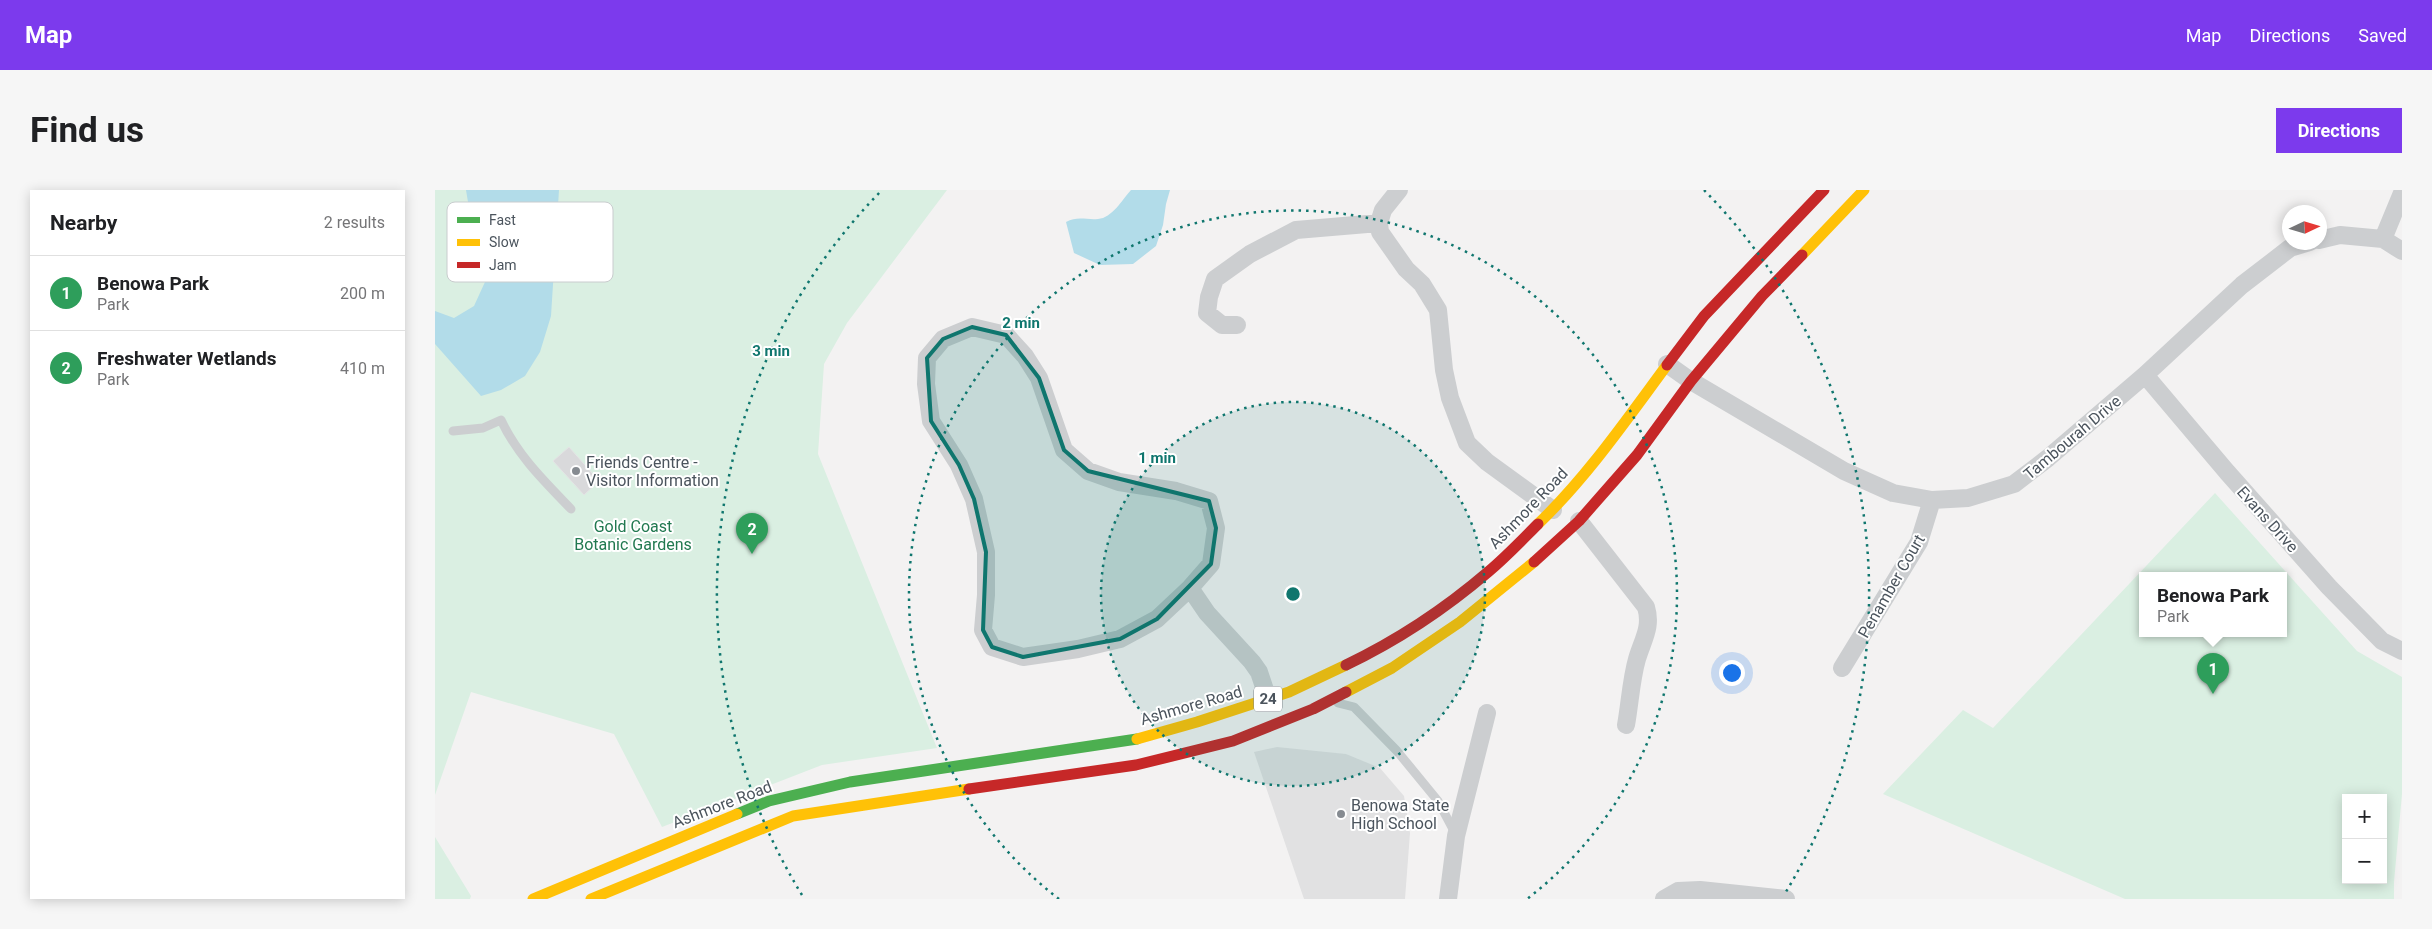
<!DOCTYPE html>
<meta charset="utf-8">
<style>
:root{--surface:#fff;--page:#f6f6f6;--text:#202124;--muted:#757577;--line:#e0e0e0;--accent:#7c3aed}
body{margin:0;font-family:Roboto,sans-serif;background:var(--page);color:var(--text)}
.controls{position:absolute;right:15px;bottom:15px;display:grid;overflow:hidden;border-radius:0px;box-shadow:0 2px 12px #0003}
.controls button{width:45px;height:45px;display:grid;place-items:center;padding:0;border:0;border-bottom:1px solid var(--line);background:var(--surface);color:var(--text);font:25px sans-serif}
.compass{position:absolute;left:1847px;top:15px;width:45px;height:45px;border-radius:50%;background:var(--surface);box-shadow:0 2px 12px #0003;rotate:86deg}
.you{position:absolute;left:1296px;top:482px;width:18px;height:18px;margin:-12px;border:4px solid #fff;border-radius:50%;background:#1a73e8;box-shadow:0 0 0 8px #1a73e833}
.badge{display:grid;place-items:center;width:32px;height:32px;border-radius:50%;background:var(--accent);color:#fff;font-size:16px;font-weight:700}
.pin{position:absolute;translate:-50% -41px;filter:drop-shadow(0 1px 2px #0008)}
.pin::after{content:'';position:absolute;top:26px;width:18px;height:15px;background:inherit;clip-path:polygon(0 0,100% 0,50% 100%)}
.popup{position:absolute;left:1704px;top:382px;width:148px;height:65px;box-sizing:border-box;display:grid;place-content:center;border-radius:0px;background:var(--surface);filter:drop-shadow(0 1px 4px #0005);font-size:16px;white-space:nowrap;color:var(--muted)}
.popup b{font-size:19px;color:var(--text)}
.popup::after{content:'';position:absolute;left:50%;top:100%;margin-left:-10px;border:10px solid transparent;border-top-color:var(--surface)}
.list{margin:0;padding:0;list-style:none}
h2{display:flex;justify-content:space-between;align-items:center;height:65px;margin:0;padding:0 20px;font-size:21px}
h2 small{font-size:16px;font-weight:400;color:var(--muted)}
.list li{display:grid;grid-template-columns:32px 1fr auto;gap:15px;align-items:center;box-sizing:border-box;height:75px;padding:0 20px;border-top:1px solid var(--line)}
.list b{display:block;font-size:19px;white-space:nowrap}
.list p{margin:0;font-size:16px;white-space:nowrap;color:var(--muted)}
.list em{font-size:16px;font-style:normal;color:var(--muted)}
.map{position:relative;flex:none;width:1967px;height:709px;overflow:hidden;border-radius:0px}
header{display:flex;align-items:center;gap:30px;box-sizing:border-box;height:70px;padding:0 25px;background:var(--accent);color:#fff}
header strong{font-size:24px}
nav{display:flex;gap:28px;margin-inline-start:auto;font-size:18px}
.intro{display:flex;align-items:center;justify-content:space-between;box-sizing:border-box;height:120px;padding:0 30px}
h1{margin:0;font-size:35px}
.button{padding:12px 22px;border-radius:0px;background:var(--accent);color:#fff;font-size:18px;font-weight:700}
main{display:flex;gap:30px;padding:0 30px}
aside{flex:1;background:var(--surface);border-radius:0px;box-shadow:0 2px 12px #0003}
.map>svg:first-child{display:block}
.education{fill:#e1e1e2}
.green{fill:#daefe2;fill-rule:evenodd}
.water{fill:#b2dce9}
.building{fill:#d9d9db;stroke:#e4e4e5}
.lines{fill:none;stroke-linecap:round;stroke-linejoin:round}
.lane{stroke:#ccced0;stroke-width:9}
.street{stroke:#ccced0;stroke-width:18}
.fast{stroke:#4caf50;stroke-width:11}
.slow{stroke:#ffc107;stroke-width:11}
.jam{stroke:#c62828;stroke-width:11}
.marked{fill:#0f766e;fill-opacity:0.2;stroke:#0f766e;stroke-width:4;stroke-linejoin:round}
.ring{fill:none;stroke:#0f766e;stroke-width:2.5;stroke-dasharray:2.5 5}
.poi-dot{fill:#868b91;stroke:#fff;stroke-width:2}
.labels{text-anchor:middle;stroke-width:4;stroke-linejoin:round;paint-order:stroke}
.shield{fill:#fff;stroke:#81878e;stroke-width:1}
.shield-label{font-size:15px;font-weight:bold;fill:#4b545d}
.street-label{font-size:16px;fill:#4b545d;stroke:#fff}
.poi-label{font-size:16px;fill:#4b545d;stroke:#fff;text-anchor:start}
.park-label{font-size:16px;fill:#217950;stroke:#fff}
.key{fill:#fff;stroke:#c9ccce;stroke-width:1}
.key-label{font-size:14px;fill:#4b545d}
.centre{fill:#0f766e;stroke:#fff;stroke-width:2.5}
.ring-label{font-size:15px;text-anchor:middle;font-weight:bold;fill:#0f766e;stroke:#fff;stroke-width:4;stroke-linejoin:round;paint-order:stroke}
</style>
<header>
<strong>Map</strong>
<nav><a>Map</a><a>Directions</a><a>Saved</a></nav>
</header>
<div class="intro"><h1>Find us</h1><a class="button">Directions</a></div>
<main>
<aside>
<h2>Nearby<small>2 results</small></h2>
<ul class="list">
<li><span class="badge" style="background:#2e9e5b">1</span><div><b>Benowa Park</b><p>Park</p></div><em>200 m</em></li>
<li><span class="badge" style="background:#2e9e5b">2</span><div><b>Freshwater Wetlands</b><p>Park</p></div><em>410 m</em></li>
</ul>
</aside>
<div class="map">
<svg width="1967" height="709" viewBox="0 0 1967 709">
<rect width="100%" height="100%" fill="#f3f2f2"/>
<!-- education -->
<path class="education" d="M842 557 911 564 945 578 969 606 975 643 970 709H869L819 562Z"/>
<!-- green -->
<path class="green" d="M0 0H512L412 133 389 174 383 264 502 558 387 575 227 637 179 544 36 502 0 605Z
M1780 303 1922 461 1967 487V604L1959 692V709H1690L1448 604 1528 520 1558 538ZM1708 385H1848V443H1708ZM1911 608H1948V690H1911Z
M0 647 36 706 35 709H0Z"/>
<!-- water -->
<path class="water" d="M31 0H124L116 126 105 162 90 186 66 200 46 206 0 154V121L19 128 39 116 55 81 35 24Z
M696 0H735L731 14 728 35 721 56 698 74 665 75 639 63 631 32C642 26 651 30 663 29 677 28 687 10 696 0Z"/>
<!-- building -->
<path class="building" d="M134 257 164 291 149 305 118 271Z"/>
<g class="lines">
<!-- lane -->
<path class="lane" d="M18 241 48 238 66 230C83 266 109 291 136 319
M903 513 919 517 962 561 1003 611 1020 643"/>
<!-- street -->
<path class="street" d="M964 0 948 20 944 33 945 42 971 79 987 94 1003 120 1009 180 1015 208 1032 253 1052 272 1118 320
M1948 49 1967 3
M1884 50 1905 45 1948 49 1967 61
M802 135H787L772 123 774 107 780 89 815 64 861 40 944 33
M1232 174 1256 191 1409 281 1458 303 1497 310 1533 308 1579 294 1613 268 1710 185 1807 95 1855 58 1875 52
M1710 185 1792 282 1894 397 1947 451 1967 461
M1144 331 1211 417C1217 437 1208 449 1202 469 1196 490 1195 513 1191 535
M755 398 722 429 685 449 643 459 588 467 557 457 548 440 551 405V362L539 309 524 275 496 231 491 194 492 168 508 149 537 137 571 145 590 166 604 188 629 260 653 281 684 292 741 301 774 311 781 338 776 374 755 398 772 423 817 472 824 482 833 509
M1407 478 1484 352 1497 310
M1013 709 1021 646 1052 523
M1229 709 1243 701 1265 700 1351 709"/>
<!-- fast -->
<path class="fast" d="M302 624 334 611 415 592 702 549"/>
<!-- slow -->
<path class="slow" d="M1367 65 1429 0
M1103 334C1152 287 1192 229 1232 175
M911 502 957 478 1025 432 1099 372
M702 549 762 532 854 502 911 475
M98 709 302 624
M156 709 358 626 534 599"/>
<!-- jam -->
<path class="jam" d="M1232 175 1269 126 1389 0
M1099 372 1144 331 1202 265 1256 191 1327 106 1367 65
M911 475C961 451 1011 418 1053 382 1071 367 1087 350 1103 334
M534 599 701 575 798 551 878 519 911 502"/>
</g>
<!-- marked area -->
<path class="marked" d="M537 137 571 145 604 188 629 260 653 281 774 311 781 338 776 374 722 429 685 449 588 467 557 457 548 440 551 362 539 309 524 275 496 231 492 168 508 149Z"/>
<!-- distance rings -->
<circle cx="858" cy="404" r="192" fill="#0f766e" fill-opacity=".12"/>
<g class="ring">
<circle cx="858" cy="404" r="192"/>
<path d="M624 709A384 384 0 1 1 1092 709"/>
<path d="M367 705A576 576 0 0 1 447 0M1269 0A576 576 0 0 1 1349 705"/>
</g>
<!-- markers -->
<g class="poi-dot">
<circle cx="141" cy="281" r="5"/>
<circle cx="906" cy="624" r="5"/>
</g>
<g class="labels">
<!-- shield labels -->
<rect class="shield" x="819" y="496.5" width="28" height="25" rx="4"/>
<g class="shield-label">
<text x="833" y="514">24</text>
</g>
<!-- street labels -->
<g class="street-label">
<text transform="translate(1637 247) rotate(-40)" y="6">Tambourah Drive</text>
<text transform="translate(1093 318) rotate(-46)" y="6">Ashmore Road</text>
<text transform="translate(1833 329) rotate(48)" y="6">Evans Drive</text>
<text transform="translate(1456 396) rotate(-60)" y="6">Penamber Court</text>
<text transform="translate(756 515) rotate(-16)" y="6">Ashmore Road</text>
<text transform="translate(287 614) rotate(-21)" y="6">Ashmore Road</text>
</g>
<!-- poi labels -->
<g class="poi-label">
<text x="151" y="278">Friends Centre -<tspan x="151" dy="18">Visitor Information</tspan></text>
<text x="916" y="621">Benowa State<tspan x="916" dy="18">High School</tspan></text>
</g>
<!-- park labels -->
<g class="park-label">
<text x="198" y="342">Gold Coast<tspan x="198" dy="18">Botanic Gardens</tspan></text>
</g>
</g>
<!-- legend -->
<rect x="12" y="12" width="166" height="80" rx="8" class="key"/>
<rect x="22" y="27" width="23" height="6" fill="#4caf50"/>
<rect x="22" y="49" width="23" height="7" fill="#ffc107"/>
<rect x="22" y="72" width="23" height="6" fill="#c62828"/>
<g class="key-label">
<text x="54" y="35">Fast</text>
<text x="54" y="57">Slow</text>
<text x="54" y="80">Jam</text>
</g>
<circle cx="858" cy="404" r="8" class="centre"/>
<g class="ring-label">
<text x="586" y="138">2 min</text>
<text x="336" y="166">3 min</text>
<text x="722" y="273">1 min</text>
</g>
</svg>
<div class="controls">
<button>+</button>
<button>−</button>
</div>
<svg class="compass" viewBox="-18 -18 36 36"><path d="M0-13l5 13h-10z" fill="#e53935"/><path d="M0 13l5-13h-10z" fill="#757577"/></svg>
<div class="you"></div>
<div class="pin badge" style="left:1778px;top:504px;background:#2e9e5b">1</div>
<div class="popup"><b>Benowa Park</b>Park</div>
<div class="pin badge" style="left:317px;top:364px;background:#2e9e5b">2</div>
</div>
</main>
